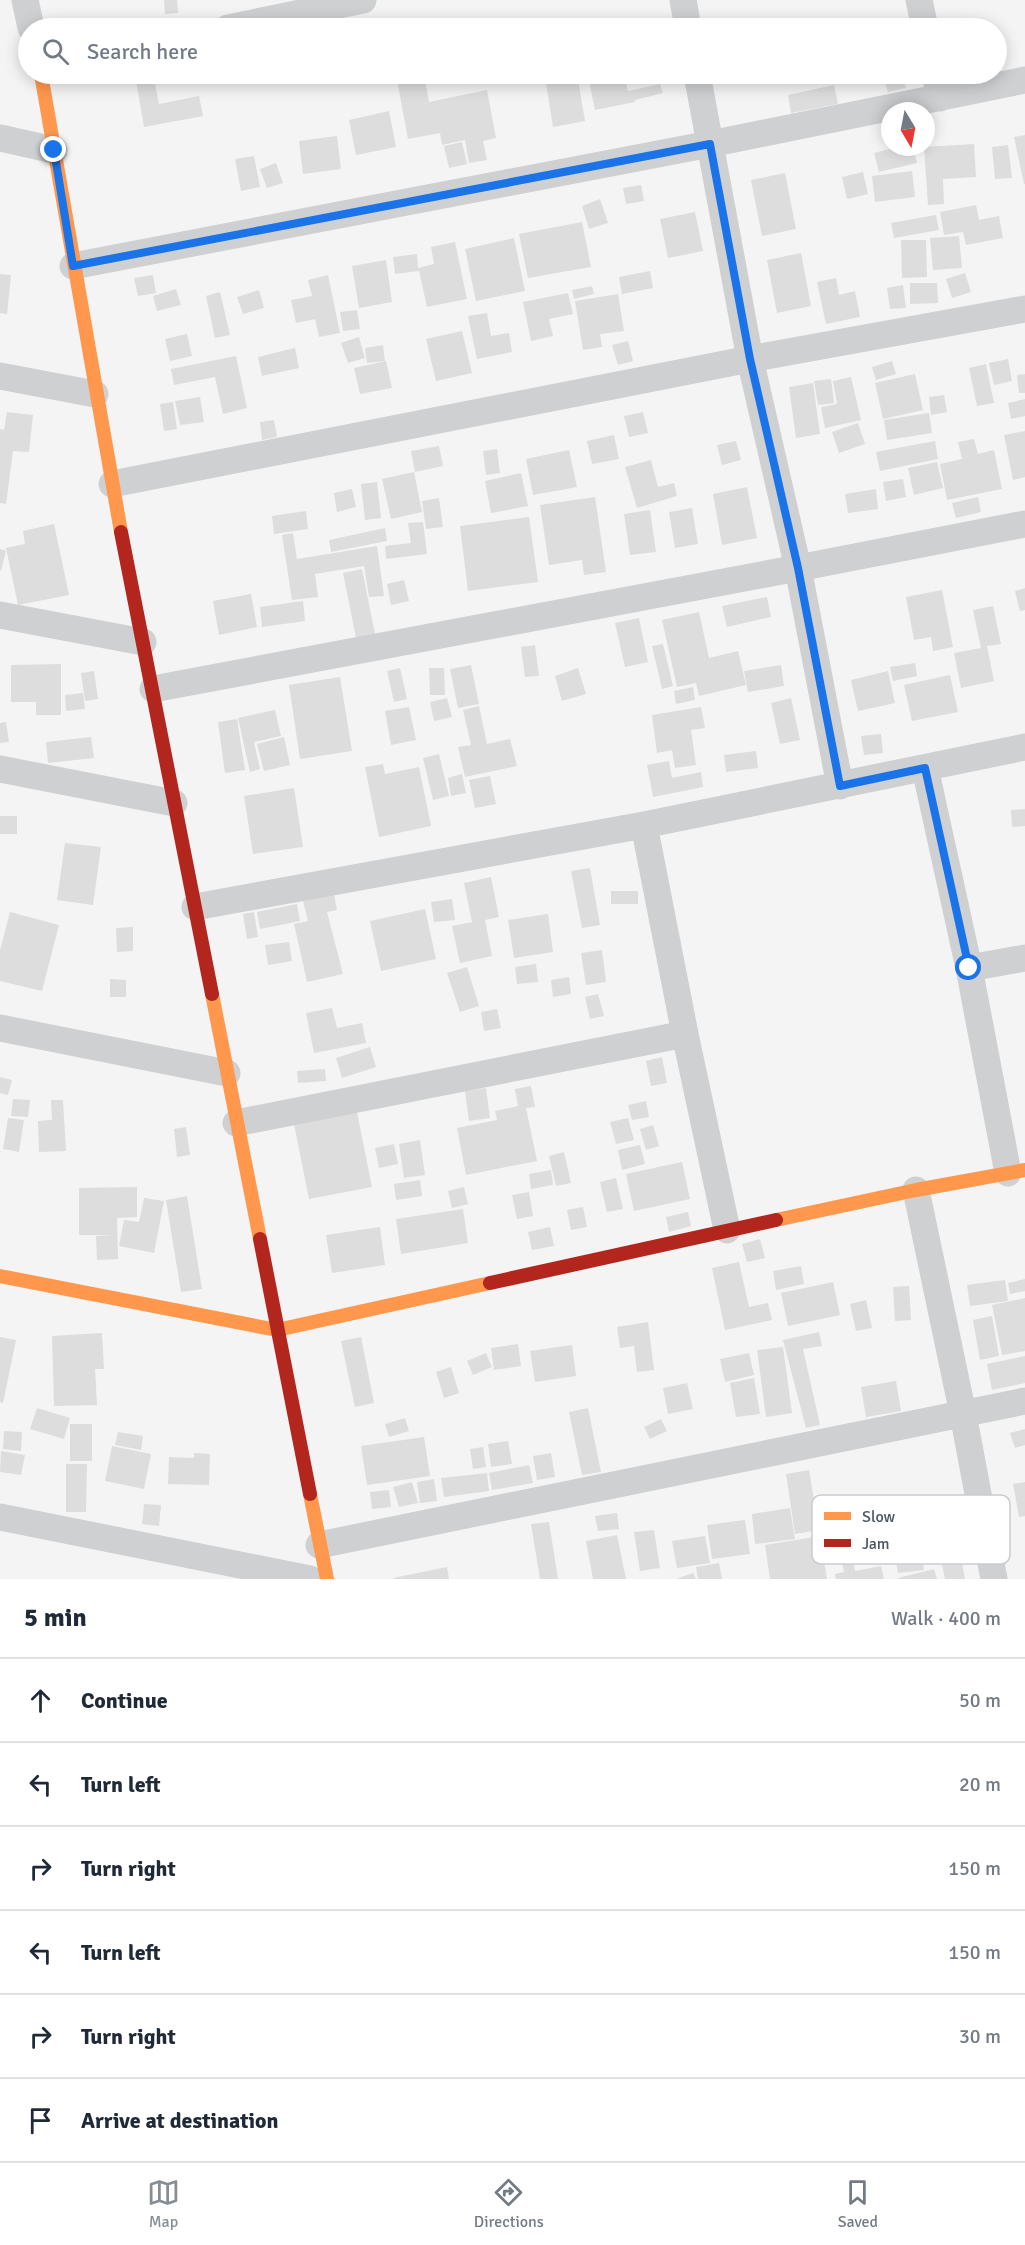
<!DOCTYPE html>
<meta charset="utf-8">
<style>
:root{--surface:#fff;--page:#f6f6f7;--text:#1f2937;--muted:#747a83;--line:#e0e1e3;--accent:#868d94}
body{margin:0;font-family:Signika,sans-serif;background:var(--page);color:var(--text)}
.compass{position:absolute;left:881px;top:102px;width:54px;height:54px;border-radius:50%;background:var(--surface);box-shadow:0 3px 15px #0003;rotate:170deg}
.stop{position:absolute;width:18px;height:18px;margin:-14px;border:4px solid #1a73e8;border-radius:50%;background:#fff}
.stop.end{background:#1a73e8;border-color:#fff;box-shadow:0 2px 6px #0008}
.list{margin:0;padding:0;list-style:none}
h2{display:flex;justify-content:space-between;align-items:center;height:78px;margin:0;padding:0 24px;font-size:26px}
h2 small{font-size:20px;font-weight:400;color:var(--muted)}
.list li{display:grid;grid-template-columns:39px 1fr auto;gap:18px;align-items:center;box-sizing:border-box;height:84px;padding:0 24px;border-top:2px solid var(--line)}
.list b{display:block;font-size:22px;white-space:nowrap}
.list em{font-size:20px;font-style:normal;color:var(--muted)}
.icon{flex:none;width:33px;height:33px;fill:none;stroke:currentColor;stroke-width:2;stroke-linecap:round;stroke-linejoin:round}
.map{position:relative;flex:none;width:1025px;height:1579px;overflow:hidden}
.search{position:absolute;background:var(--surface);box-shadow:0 3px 15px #0003;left:18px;right:18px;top:18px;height:66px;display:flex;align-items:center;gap:15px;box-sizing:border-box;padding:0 21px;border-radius:33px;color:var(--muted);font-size:22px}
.sheet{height:582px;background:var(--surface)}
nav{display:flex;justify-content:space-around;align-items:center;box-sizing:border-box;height:84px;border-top:2px solid var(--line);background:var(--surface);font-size:16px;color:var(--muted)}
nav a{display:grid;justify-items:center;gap:3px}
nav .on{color:var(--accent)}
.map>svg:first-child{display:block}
.building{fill:#ddddde}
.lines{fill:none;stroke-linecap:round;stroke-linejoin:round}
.street{stroke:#ced0d2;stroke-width:27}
.slow{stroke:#ff974d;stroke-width:14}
.jam{stroke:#b3261e;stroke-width:14}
.route{stroke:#1a73e8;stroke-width:8}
.key{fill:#fff;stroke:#c9ccd0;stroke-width:1.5}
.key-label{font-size:16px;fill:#4a5661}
</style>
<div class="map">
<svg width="1025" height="1579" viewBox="0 0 1025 1579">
<rect width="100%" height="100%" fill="#f4f4f4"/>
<!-- building -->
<path class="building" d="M164 0H177L178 13 165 14Z
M565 74H577L585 121 553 127 545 77Z
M621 74H624L628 91 660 84 663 93 635 100V102L595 110 589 81Z
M828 74H847L848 79 828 80Z
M895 74H902L906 88 888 92 883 77Z
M424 75 429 102 487 90 496 138 483 141 487 160 469 163 465 140 442 145 440 133 408 139 397 80Z
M154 78 159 104 199 96 203 116 144 127 136 81Z
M834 85 838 104 791 113 788 95Z
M389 111 396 147 356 155 349 120Z
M1025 135V184H1024L1014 137Z
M337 136 341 169 303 174 299 141Z
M462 142 467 164 449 168 444 146Z
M974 144 976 177 943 179 944 204 928 205 924 147Z
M1008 145 1012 178 995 179 992 147Z
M897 147H913L917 163 879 172 874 153Z
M254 156 260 187 241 191 235 159Z
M276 163 283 183 267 188 260 169Z
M912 171 915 197 875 202 872 176Z
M863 172 868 194 847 199 842 177Z
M785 173 796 229 762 236 751 180Z
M641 185 644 201 626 204 623 188Z
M600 199 608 223 589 229 582 206Z
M976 205 979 220 999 216 1003 238 966 245 963 232 944 235 940 212Z
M695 212 703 251 668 258 660 219Z
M936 215 939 230 894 238 891 223Z
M582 222 591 267 528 278 519 234Z
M959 236 962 268 933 270 930 238Z
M514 238 525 291 476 301 465 249Z
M901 240H926L927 277 902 278Z
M455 242 467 299 427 307 419 271 395 274 393 257 417 254 418 268 434 264 431 247Z
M801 253 811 306 777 313 767 260Z
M386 260 392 302 359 308 352 266Z
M650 271 653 288 622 294 619 277Z
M965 273 971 292 952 298 946 279Z
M0 274 11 275 7 314 0 313Z
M153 275 156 293 138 296 134 278Z
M328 275 340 333 319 337 315 319 296 323 291 300 312 296 308 280Z
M836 278 839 295 855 291 860 317 826 324 817 282Z
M910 283H937L938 303 910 304Z
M903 285 906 308 890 309 887 288Z
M592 286 594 294 574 299 572 290Z
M176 289 181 305 157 311 153 296Z
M259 290 264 308 243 314 237 297Z
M220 292 230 335 215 338 206 296Z
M568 293 573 314 549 319 553 336 531 341 523 302Z
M618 294 624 331 600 334 602 347 583 350 575 301Z
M357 310 360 329 343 331 340 312Z
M487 313 491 336 509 333 512 352 477 359 468 316Z
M462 331 472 373 436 381 426 339Z
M187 334 192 356 170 361 165 339Z
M359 337 365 358 348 363 341 343Z
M628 341 633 361 618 365 612 345Z
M383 345 385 361 367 363 365 348Z
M295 348 299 368 262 376 258 357Z
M236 356 247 408 223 414 215 377 174 385 171 369Z
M1008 359 1012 381 994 385 989 363Z
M386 361 392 388 360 394 354 368Z
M892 361 896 374 876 380 872 367Z
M986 364 994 403 977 406 969 368Z
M915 374 923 410 883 419 875 383Z
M1025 374V393H1019L1017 375Z
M851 377 861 420 825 428 821 407 837 404 833 381Z
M831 379 834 403 818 405 814 381Z
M813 383 820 434 796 438 789 387Z
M944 395 947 412 931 415 929 397Z
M200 397 204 422 180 425 175 401Z
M1025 399V416L1011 419 1008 403Z
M173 402 177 429 164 431 160 404Z
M7 412 33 415 29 452 13 451 6 504 0 503V429L4 430Z
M643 412 648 433 629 437 624 416Z
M929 413 932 433 887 440 884 420Z
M274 420 277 437 262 440 260 422Z
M858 423 865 444 839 453 832 432Z
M1025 431V477L1013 480 1004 435Z
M614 435 619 459 592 464 587 441Z
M974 439 978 454 994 450 1002 489 947 500 940 464 962 459 958 442Z
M736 441 741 460 722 465 717 445Z
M935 441 938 459 880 471 876 452Z
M439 446 443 466 415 472 411 451Z
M497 449 500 473 486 475 483 451Z
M569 450 577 487 533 495 526 459Z
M651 460 658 487 674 483 677 496 637 508 625 467Z
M937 462 943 488 914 495 908 468Z
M414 472 422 512 391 519 382 479Z
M521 473 528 506 491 513 485 481Z
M903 479 906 497 886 501 883 482Z
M377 482 381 518 365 520 361 484Z
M747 487 757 538 722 545 713 494Z
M352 489 356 507 337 512 334 493Z
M876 489 878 509 848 513 845 494Z
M595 497 606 572 584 575 582 560 549 565 540 505Z
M978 497 981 512 956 518 952 503Z
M439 498 443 527 426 529 422 501Z
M692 508 698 544 675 548 669 512Z
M650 510 656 552 630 555 624 514Z
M306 511 308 529 274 534 272 516Z
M529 517 538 582 468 591 460 526Z
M423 522 427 554 386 559 385 546 411 543 408 523Z
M54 524 69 595 18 605 6 548 25 544 23 531Z
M385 528 387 541 331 552 329 540Z
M293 533 297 559 377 546 384 596 369 597 364 566 315 574 318 597 292 600 282 535Z
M0 549 6 551 1 571 0 570Z
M362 569 375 634 356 638 343 573Z
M404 580 409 601 391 605 387 584Z
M1025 588V610L1020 611 1015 591Z
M942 590 953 647 933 651 931 637 914 640 906 597Z
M251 594 257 627 219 635 213 601Z
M767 597 771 617 727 627 722 606Z
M303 601 305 621 262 627 260 607Z
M993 606 1001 644 987 646 994 681 961 688 954 653 981 648 973 610Z
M699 612 709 658 738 651 746 685 699 696 696 683 677 687 662 620Z
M639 618 648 662 625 667 615 623Z
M663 644 673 686 662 689 652 646Z
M535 645 539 676 525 677 521 647Z
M915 663 917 676 893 681 890 667Z
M61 664V715H36V702H11V665Z
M471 665 479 704 458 708 450 669Z
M781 665 784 686 748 692 744 671Z
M400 668 407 699 394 702 387 671Z
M429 668H444L445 695H430Z
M578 668 586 694 562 701 555 676Z
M94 671 98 699 85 701 81 673Z
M888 671 895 703 858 711 851 680Z
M950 675 958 712 912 721 904 685Z
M340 677 352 751 300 759 289 685Z
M693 687 695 700 676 704 674 691Z
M83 693 85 709 66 711 65 695Z
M447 698 452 717 434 721 430 702Z
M791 698 800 740 780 744 771 703Z
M479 706 487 744 510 739 517 766 465 777 458 747 471 745 463 710Z
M409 707 416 740 391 745 385 711Z
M701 707 705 728 691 730 696 765 675 768 672 750 657 753 652 715Z
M275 710 281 736 254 742 260 769 250 772 238 718Z
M237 719 245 770 225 773 218 722Z
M6 722 9 742 0 743V723Z
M881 734 883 753 864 755 861 736Z
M91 737 94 758 48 763 46 742Z
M284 737 290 765 264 771 257 744Z
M756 751 758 768 726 772 724 755Z
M439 754 449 796 433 800 423 758Z
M669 761 672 778 701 772 703 787 653 797 647 765Z
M383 764 385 774 419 767 431 826 379 837 365 767Z
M462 774 466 793 451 796 448 778Z
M490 776 496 804 475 808 469 780Z
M294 788 303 847 253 854 244 796Z
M1025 809V826L1012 827 1011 810Z
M0 816H17V834H0Z
M65 843 101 847 93 905 57 900Z
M590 868 600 925 582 928 571 871Z
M491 877 499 917 485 920 492 956 460 963 452 926 472 922 464 883Z
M611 891H638V904H611Z
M334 894 337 910 327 912 343 974 307 982 294 924 308 921 303 901Z
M452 899 455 920 434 922 431 902Z
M297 904 300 921 260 929 257 912Z
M425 909 436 959 381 971 370 921Z
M10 912 59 925 42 991 0 981V950Z
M254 912 258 937 247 939 243 914Z
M548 914 553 952 514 958 508 920Z
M133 927V951L117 952 116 928Z
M289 942 292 961 268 965 265 945Z
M602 950 606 982 586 985 581 953Z
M536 964 538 982 517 984 515 967Z
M467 967 479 1006 460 1012 447 973Z
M569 977 571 994 553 997 551 980Z
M110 979 126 980V997H110Z
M598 994 604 1016 590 1019 585 997Z
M332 1008 337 1028 362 1023 366 1043 314 1053 306 1013Z
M497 1009 501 1028 484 1031 481 1012Z
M370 1047 376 1067 342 1078 336 1058Z
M662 1057 667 1083 651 1086 646 1061Z
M325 1069 326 1081 298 1083 297 1071Z
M0 1077 12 1080 8 1095 0 1093Z
M531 1086 535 1107 526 1108 537 1161 466 1175 457 1128 497 1120 495 1111 518 1106 515 1089Z
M486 1088 490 1118 469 1121 465 1091Z
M13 1099 30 1100 28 1117 11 1116Z
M51 1100H63L66 1151 39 1152 38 1121 52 1120Z
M646 1101 649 1117 632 1120 628 1105Z
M357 1112 372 1187 309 1199 294 1124Z
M8 1118 24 1120 19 1152 3 1149Z
M628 1118 634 1140 616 1144 610 1122Z
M653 1125 659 1146 646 1150 640 1129Z
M186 1127 190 1155 177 1157 174 1129Z
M420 1140 425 1175 404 1178 399 1144Z
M394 1144 398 1164 379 1168 375 1148Z
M640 1145 645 1164 622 1170 618 1150Z
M564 1152 571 1183 556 1186 549 1156Z
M682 1162 690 1199 634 1211 626 1174Z
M551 1170 553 1185 531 1189 529 1174Z
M616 1178 623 1209 607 1212 600 1182Z
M420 1180 422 1196 396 1200 394 1184Z
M137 1187V1217L117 1218 118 1259 97 1260 96 1236 112 1235H79V1188Z
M464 1187 468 1204 452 1208 448 1191Z
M529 1192 533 1216 517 1219 512 1195Z
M187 1196 202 1289 181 1292 166 1200Z
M144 1198 164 1201 154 1253 119 1246 124 1220 139 1222Z
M583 1207 587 1227 571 1230 567 1210Z
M463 1209 468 1243 401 1254 396 1219Z
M688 1212 691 1226 669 1232 666 1217Z
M380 1227 385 1265 332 1273 326 1235Z
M550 1227 554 1246 532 1250 528 1232Z
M760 1239 765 1258 747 1262 742 1244Z
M739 1262 749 1307 768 1303 772 1320 725 1330 712 1268Z
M801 1266 804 1284 776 1290 773 1271Z
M1025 1279V1291L1010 1294 1008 1283Z
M1005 1280 1008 1301 970 1306 967 1285Z
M833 1282 840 1315 788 1326 781 1293Z
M909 1286 911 1320 895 1321 893 1287Z
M1025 1298V1351L1002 1355 992 1305Z
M866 1300 872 1328 856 1331 850 1304Z
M992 1316 999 1356 980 1360 973 1320Z
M648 1322 654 1370 637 1372 634 1346 620 1348 617 1327Z
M819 1332 822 1346 803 1349 820 1425 806 1428 783 1340Z
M102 1333 104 1369H95L97 1405 54 1406 52 1336Z
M0 1337 16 1340 3 1403 0 1402Z
M361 1337 374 1403 355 1407 341 1341Z
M518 1344 521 1366 494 1370 491 1348Z
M572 1345 576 1376 535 1382 530 1351Z
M783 1347 792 1413 766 1417 757 1350Z
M486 1353 492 1367 473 1375 467 1361Z
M749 1353 754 1375 725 1382 720 1359Z
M1025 1356V1383L992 1390 987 1364Z
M451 1367 459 1393 444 1398 436 1372Z
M754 1378 760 1414 736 1417 730 1383Z
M896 1381 901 1411 866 1417 861 1387Z
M687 1383 693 1409 668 1414 663 1388Z
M37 1408 70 1418 64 1439 30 1429Z
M588 1408 601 1472 582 1475 569 1412Z
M405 1418 409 1431 389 1437 385 1424Z
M661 1419 667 1431 650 1439 644 1427Z
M70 1424H92V1461H70Z
M1025 1429V1445L1015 1448 1010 1433Z
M4 1431 22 1432 21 1451 3 1449Z
M118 1432 143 1436 141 1450 115 1445Z
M424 1437 430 1476 367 1485 361 1446Z
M508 1441 512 1464 491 1467 488 1444Z
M112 1446 151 1454 144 1489 105 1481Z
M483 1447 486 1467 473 1469 470 1449Z
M1 1451 25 1455 21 1475 0 1472Z
M194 1453 210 1454 209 1485 168 1484 169 1457 194 1458Z
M551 1453 555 1477 537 1480 533 1456Z
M66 1464H87L86 1512H66Z
M529 1465 533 1483 492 1490 489 1473Z
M809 1470 819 1530 795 1534 786 1474Z
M487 1473 489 1491 444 1497 441 1478Z
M434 1479 437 1501 420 1503 417 1482Z
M412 1482 418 1503 399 1507 393 1487Z
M1025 1482V1516L1019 1517 1013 1484Z
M389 1490 391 1507 372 1509 370 1492Z
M144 1504 161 1505 159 1526 142 1524Z
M790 1508 795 1539 755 1544 752 1514Z
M617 1513 619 1529 598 1531 595 1516Z
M745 1520 750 1554 712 1559 707 1525Z
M549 1522 558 1579H540L531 1524Z
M654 1530 660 1568 640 1571 634 1532Z
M617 1535 626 1579H593L586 1541Z
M705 1536 710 1563 677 1568 672 1541Z
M820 1536 827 1579H770L765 1545Z
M957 1537 965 1579H945L937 1541Z
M851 1545 855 1571 881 1566 884 1579H836L835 1574 844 1572 839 1548Z
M922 1551 924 1570 898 1573 895 1555Z
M719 1563 722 1579H698L696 1567Z
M447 1567 449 1579H393V1578Z
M934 1569 937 1579H898V1578Z
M693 1573 696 1579H676Z"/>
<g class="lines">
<!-- street -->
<path class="street" d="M25 0 31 28
M683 0 688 28
M919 0 925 28
M228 28 363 0
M697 74 750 359 798 568 840 786
M935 74 940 98
M0 138 54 150
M73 266 710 144 1025 80
M0 376 95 394
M112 484 750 359 1025 309
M0 615 143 642
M153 689 798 568 1025 524
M925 768 969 968 1008 1173
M0 769 174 803
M644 825 685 1034 727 1230
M195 907 644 825 1025 747
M969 968 1025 958
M0 1028 227 1073
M236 1123 685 1034
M916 1190 963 1414 994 1579
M0 1517 310 1579
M319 1545 1025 1401"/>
<!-- slow -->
<path class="slow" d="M41 74 121 532
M212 994 260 1239
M776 1220 916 1190 1025 1170
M0 1276 277 1330 490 1283
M310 1494 327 1579"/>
<!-- jam -->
<path class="jam" d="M121 532 212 994
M260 1239 310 1494
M490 1283 776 1220"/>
</g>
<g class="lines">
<!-- route -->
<path class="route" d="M54 150 73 266 710 144 750 359 798 568 840 786 925 768 969 968"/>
</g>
<!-- legend -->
<rect x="812" y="1495" width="198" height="69" rx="9" class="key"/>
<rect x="824" y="1512" width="27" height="8" fill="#ff974d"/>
<rect x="824" y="1539" width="27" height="8" fill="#b3261e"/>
<g class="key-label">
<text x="862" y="1522">Slow</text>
<text x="862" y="1549">Jam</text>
</g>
</svg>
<svg class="compass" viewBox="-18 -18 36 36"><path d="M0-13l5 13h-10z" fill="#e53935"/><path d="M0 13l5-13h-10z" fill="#747a83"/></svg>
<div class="stop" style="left:969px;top:968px"></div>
<div class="stop end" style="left:54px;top:150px"></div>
<div class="search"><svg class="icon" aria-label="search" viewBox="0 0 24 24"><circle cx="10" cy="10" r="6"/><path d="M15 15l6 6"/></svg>Search here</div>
</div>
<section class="sheet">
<h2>5 min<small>Walk · 400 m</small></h2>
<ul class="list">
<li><svg class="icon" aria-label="ahead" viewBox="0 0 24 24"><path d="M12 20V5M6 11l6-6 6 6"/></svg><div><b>Continue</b></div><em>50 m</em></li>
<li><svg class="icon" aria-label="left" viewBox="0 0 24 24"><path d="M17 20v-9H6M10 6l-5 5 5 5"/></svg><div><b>Turn left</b></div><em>20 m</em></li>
<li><svg class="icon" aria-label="right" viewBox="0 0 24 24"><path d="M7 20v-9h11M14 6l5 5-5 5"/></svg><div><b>Turn right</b></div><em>150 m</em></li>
<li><svg class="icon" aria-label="left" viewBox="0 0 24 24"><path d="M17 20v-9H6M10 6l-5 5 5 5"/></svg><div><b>Turn left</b></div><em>150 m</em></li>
<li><svg class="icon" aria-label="right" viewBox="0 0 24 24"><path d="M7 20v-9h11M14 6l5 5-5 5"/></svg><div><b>Turn right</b></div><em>30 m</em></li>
<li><svg class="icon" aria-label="arrive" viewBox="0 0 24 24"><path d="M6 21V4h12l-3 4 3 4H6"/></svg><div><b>Arrive at destination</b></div></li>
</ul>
</section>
<nav>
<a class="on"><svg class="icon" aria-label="map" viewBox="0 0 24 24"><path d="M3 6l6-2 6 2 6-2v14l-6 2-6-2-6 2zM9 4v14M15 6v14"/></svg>Map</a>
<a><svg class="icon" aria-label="directions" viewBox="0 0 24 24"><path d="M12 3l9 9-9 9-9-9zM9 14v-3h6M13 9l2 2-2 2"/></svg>Directions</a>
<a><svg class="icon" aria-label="saved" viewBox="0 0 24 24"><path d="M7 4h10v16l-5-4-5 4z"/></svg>Saved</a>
</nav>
